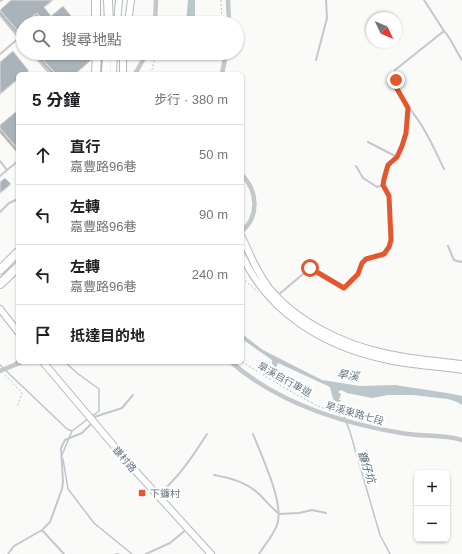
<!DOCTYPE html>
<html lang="zh-TW">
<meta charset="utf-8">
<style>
:root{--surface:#fff;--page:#f6f6f6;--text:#202124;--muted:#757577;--line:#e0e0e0}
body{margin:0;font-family:Helvetica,"Noto Sans TC",sans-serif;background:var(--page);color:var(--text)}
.controls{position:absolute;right:12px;bottom:12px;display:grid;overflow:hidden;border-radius:6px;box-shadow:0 1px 3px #0004}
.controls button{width:36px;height:36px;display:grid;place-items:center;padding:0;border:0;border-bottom:1px solid var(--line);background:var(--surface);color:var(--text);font:20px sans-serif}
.compass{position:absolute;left:366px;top:12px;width:36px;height:36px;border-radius:50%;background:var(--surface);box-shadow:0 1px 3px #0004;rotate:134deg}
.stop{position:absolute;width:12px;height:12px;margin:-9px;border:3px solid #e4572e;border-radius:50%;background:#fff}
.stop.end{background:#e4572e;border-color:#fff;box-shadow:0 1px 4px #0008}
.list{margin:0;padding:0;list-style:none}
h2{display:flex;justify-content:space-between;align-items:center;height:52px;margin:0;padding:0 16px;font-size:17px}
h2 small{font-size:13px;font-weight:400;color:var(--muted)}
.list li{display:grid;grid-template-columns:26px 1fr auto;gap:12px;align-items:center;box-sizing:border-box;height:60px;padding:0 16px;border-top:1px solid var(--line)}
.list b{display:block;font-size:15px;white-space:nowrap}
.list p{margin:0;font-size:13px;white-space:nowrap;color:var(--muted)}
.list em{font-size:13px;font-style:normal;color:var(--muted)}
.icon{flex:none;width:22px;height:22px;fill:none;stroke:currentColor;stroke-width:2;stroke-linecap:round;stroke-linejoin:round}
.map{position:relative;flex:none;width:462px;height:554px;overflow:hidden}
.search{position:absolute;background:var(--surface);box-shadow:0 1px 3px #0004;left:16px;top:16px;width:228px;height:44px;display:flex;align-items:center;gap:10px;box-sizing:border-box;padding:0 14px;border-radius:22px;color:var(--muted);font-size:15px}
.panel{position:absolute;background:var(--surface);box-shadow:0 1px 3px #0004;left:16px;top:72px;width:228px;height:292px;border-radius:6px}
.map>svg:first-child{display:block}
.water{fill:#bbc7cb}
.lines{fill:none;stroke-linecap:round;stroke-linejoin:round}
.stream{stroke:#bbc7cb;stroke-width:1.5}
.building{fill:#aab3b9;stroke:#dcdcda;filter:url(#shadow)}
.secondary-casing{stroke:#b3babf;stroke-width:8}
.highway-casing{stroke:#b4b9bd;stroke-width:10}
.path{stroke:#bbbfc2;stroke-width:1;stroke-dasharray:2 2;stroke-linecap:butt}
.lane{stroke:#c3c8cc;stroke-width:2}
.street{stroke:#c3c8cc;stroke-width:4.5}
.secondary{stroke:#fff;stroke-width:6}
.highway{stroke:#fff;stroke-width:8}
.route{stroke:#e4572e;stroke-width:5}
.poi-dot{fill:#e4572e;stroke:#fff;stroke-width:1.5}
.labels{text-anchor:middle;stroke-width:4;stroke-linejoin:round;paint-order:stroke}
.street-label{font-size:10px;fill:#657683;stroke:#fff}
.poi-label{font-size:10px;fill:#657683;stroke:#fff;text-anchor:start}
.water-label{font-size:11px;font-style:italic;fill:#60757c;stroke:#fff}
</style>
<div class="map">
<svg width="462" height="554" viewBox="0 0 462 554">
<defs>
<filter id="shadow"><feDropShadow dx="-2" dy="2" stdDeviation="0" flood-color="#0004"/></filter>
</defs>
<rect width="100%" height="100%" fill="#fafaf8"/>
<!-- water -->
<path class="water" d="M188 0H195V23H186Z
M242 334 263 350 322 380 360 386 395 385 453 394 462 396V405L457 402 448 399 413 395H388L372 398 347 393 341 390 338 392 341 394 339 400H342L337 403 333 399 330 387 278 363 273 373 272 370 274 365 272 364V360L242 339Z"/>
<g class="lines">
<!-- stream -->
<path class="stream" d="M65 362 77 373 99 389V411L91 417
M15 363 18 360
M0 365 67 429 72 431
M338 400 350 432 380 535 390 554
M62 455 72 431 88 419
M63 459 68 489 94 523 132 554"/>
</g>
<!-- building -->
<path class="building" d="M11 0H53L44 7 51 16 63 6 77 23H46L37 13 25 23H23V25L17 30 0 10Z
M13 51 29 71 24 74H18V79L0 94V62Z
M37 53H91V60L75 74H56Z
M18 110V149L0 128V125Z
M5 178 11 184 0 193V182Z"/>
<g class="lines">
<!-- secondary casing -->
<g class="secondary-casing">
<path id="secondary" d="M117 23 119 0
M128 23 131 0
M113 74 114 53
M123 74V53
M242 237C250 255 257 272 269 288 296 321 342 344 384 353 409 359 436 361 462 364
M242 255C268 312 323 346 384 359 409 365 436 366 462 370
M0 309 18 332
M43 362 131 466 211 554"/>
</g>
<!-- highway casing -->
<g class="highway-casing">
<path id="highway" d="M96 0V23
M108 0 109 23
M96 74 97 53
M106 74 107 53
M0 270 18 252
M0 284 18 267"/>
</g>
<!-- path -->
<path class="path" d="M221 0 222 23
M151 74 156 53
M242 278 258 292
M242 362 290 391 320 407 369 421
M5 375 22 393 17 407"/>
<!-- lane -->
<path class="lane" d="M424 0 444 31
M0 1 2 0
M0 15 19 38 0 54
M19 38 23 42
M32 53 50 74
M316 60 327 18 326 0
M408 107C424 125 434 148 444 169
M368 142 397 157
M0 161 7 170 18 161
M356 166 363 178 377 187 383 185
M0 176 7 170
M0 212 9 203 18 199
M448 246 454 260 460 262 462 261
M277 296 310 268 344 288 358 274 362 263 366 259 384 254 389 247 391 240 389 196 383 185 384 179 388 165 397 157 402 146 406 133 408 107 396 87 395 70 444 31C449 35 457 53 462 60
M91 418 122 408 133 395
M253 434C261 455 285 504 277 525 274 534 264 546 259 554
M214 475C231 478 246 482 259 494 266 501 272 508 279 514L299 513 312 510 326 513
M159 494C179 477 193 456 207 434
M42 530 64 554
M8 554 14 546 42 530 50 522 62 489 63 482 61 448 65 440 82 433 92 423
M116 554H118
M146 554 170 543 187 529"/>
<!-- street -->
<path class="street" d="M228 0 229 23
M155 23 156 0
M135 74 147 53
M222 74 226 53
M242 175C257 190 260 216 242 231
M231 362C278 403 341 423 401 433 422 437 442 434 462 440
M0 371 22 362"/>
<!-- secondary -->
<use href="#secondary" class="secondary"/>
<!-- highway -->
<use href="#highway" class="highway"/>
</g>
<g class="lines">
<!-- route -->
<path class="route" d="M310 268 344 288 358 274 362 263 366 259 384 254 389 247 391 240 389 196 383 185 384 179 388 165 397 157 402 146 406 133 408 108 396 87V80"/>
</g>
<!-- markers -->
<rect class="poi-dot" x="138" y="489" width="8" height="8" rx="2"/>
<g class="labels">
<!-- street labels -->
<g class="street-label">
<text transform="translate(285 379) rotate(29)" y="4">旱溪自行車道</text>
<text transform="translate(355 413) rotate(16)" y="4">旱溪東路七段</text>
<text transform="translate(125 459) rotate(49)" y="4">鎌村路</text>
</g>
<!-- poi labels -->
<g class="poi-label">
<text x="150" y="497">下鐮村</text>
</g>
<!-- water labels -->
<g class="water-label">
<text transform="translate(348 375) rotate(9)" y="4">旱溪</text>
<text transform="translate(367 467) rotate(72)" y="4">鐮仔坑</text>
</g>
</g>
</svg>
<div class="controls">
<button>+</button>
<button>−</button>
</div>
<svg class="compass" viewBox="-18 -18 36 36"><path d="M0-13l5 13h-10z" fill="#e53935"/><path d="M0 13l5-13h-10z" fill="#757577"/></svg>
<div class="stop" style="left:310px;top:268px"></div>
<div class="stop end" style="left:396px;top:80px"></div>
<div class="search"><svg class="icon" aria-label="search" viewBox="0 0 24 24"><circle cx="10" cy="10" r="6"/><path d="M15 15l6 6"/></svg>搜尋地點</div>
<section class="panel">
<h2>5 分鐘<small>步行 · 380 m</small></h2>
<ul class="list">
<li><svg class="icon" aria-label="ahead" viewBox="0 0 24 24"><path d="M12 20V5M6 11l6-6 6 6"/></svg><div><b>直行</b><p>嘉豐路96巷</p></div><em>50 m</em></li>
<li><svg class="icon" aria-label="left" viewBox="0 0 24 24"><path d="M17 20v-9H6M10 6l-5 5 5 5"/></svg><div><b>左轉</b><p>嘉豐路96巷</p></div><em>90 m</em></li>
<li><svg class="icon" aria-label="left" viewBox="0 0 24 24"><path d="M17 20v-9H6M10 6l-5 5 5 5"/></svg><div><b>左轉</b><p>嘉豐路96巷</p></div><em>240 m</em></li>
<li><svg class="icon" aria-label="arrive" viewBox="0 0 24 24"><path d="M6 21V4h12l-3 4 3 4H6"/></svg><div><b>抵達目的地</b></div></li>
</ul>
</section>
</div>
